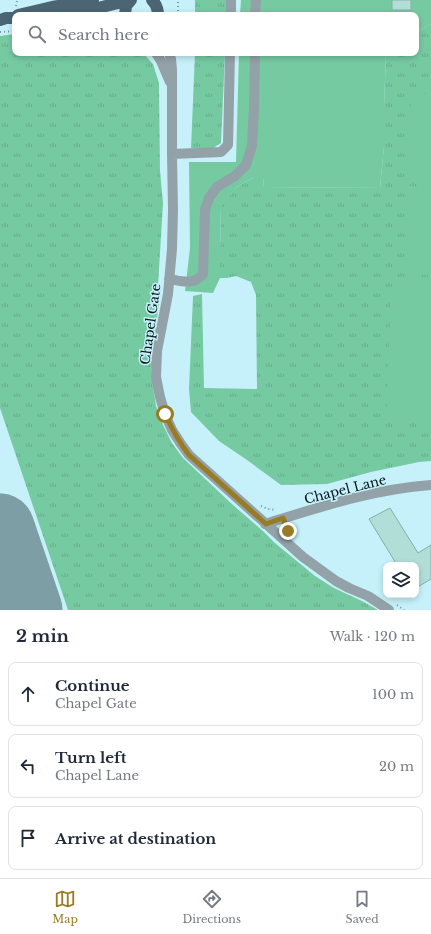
<!DOCTYPE html>
<meta charset="utf-8">
<style>
:root{--surface:#fff;--page:#f6f6f7;--text:#1f2937;--muted:#747a83;--line:#e0e1e3;--accent:#987b23}
body{margin:0;font-family:"Libre Baskerville",serif;background:var(--page);color:var(--text)}
.controls{position:absolute;right:12px;bottom:12px;display:grid;overflow:hidden;border-radius:8px;box-shadow:0 2px 6px #0003}
.controls button{width:36px;height:36px;display:grid;place-items:center;padding:0;border:0;border-bottom:1px solid var(--line);background:var(--surface);color:var(--text);font:20px sans-serif}
.stop{position:absolute;width:12px;height:12px;margin:-9px;border:3px solid #987b23;border-radius:50%;background:#fff}
.stop.end{background:#987b23;border-color:#fff;box-shadow:0 1px 4px #0008}
.list{margin:0;padding:0;list-style:none}
h2{display:flex;justify-content:space-between;align-items:center;height:52px;margin:0;padding:0 16px;font-size:17px}
h2 small{font-size:13px;font-weight:400;color:var(--muted)}
.list li{display:grid;grid-template-columns:26px 1fr auto;gap:12px;align-items:center;box-sizing:border-box;height:64px;margin:0 8px 8px;padding:0 8px;border:1px solid var(--line);border-radius:8px}
.list b{display:block;font-size:15px;white-space:nowrap}
.list p{margin:0;font-size:13px;white-space:nowrap;color:var(--muted)}
.list em{font-size:13px;font-style:normal;color:var(--muted)}
.icon{flex:none;width:22px;height:22px;fill:none;stroke:currentColor;stroke-width:2;stroke-linecap:round;stroke-linejoin:round}
.map{position:relative;flex:none;width:431px;height:610px;overflow:hidden}
.search{position:absolute;background:var(--surface);box-shadow:0 2px 6px #0003;left:12px;right:12px;top:12px;height:44px;display:flex;align-items:center;gap:10px;box-sizing:border-box;padding:0 14px;border-radius:8px;color:var(--muted);font-size:15px}
.sheet{height:268px;background:var(--surface)}
nav{display:flex;justify-content:space-around;align-items:center;box-sizing:border-box;height:56px;border-top:1px solid var(--line);background:var(--surface);font-size:11px;color:var(--muted)}
nav a{display:grid;justify-items:center;gap:2px}
nav .on{color:var(--accent)}
.map>svg:first-child{display:block}
.grass{fill:url(#grass-tufts)}
.pitch{fill:#76caa2}
.lines{fill:none;stroke-linecap:round;stroke-linejoin:round}
.runway{stroke:#7d9ea4;stroke-width:69}
.building{fill:#b2ded8;stroke:#84aea9}
.path{stroke:#739299;stroke-width:2;stroke-dasharray:1 3;stroke-linecap:butt}
.minor{stroke:#93a1a9;stroke-width:10}
.major{stroke:#4c6575;stroke-width:12}
.route{stroke:#987b23;stroke-width:5}
.labels{text-anchor:middle;stroke-width:3;stroke-linejoin:round;paint-order:stroke}
.street-label{font-size:13px;fill:#061619;stroke:#c6f1fa}
</style>
<div class="map">
<svg width="431" height="610" viewBox="0 0 431 610">
<defs>
<pattern id="grass-tufts" width="24" height="20" patternUnits="userSpaceOnUse"><rect width="24" height="20" fill="#76caa2"/><path d="M3 7l-1-3M5 7V3M7 7l1-3M15 17l-1-3M17 17v-4M19 17l1-3" fill="none" stroke="#65ad8b"/></pattern>
</defs>
<rect width="100%" height="100%" fill="#c6f1fa"/>
<!-- grass -->
<path class="grass" d="M195 0H227V15H195Z
M431 24V461L419 462 371 472 327 484 281 485 247 460 219 441 191 412 189 389 193 296 202 294 204 388 257 389 256 295 251 282 236 276 227 278H220V250L221 205 237 187 254 177H263L264 187 380 188 384 146V107L386 53H416V32Z
M15 34V53H143L153 64 159 83 160 171 163 203 158 286 161 287 153 351 151 374 156 406 163 425 172 443 183 458 233 505 263 531 275 543 315 576 334 588 362 601 378 610H68L0 408V36Z
M195 53H225L221 143 213 148H191Z"/>
<!-- pitch -->
<path class="pitch" d="M241 0H431V24L416 32V15H240Z
M239 53H386L384 107V146L380 188 264 187 263 177H254L237 187 221 206 220 250V278L213 293 185 291 190 248 189 162H236Z
M411 93 431 94V182L408 181Z
M408 186 431 187V275L404 274Z
M392 281 431 283V422L386 420Z"/>
<g class="lines">
<!-- runway -->
<path class="runway" d="M0 528 28 610"/>
</g>
<!-- building -->
<path class="building" d="M392 0H411V10H392Z
M390 508 418 553 431 545V579L416 588V565H397L369 519Z"/>
<g class="lines">
<!-- path -->
<path class="path" d="M16 6 17 1 19 0
M178 15V0
M0 32 15 31
M261 506 268 509 276 510
M397 605 404 610"/>
<!-- minor -->
<path class="minor" d="M231 15V0
M255 15 256 0
M156 53 161 61 170 82
M169 53 171 59 172 70V154L173 209 172 249 168 294 157 351 156 377 160 397 165 414 172 430 181 444 189 455 303 557 336 581 349 588 368 596 389 610
M172 154 221 152 228 145 230 53
M169 279C182 281 193 286 203 274L205 210 209 198 217 187 235 176 246 165 252 146 254 107 255 53
M265 524C320 507 374 489 431 485"/>
<!-- major -->
<path class="major" d="M152 0C156 4 158 9 158 15
M60 14 90 10 118 3 129 2
M18 15 52 7 93 0
M125 15 126 6 131 0
M0 20 6 18H15"/>
</g>
<g class="lines">
<!-- route -->
<path class="route" d="M165 414C172 429 179 442 189 455L266 524 283 518 288 531"/>
</g>
<g class="labels">
<!-- street labels -->
<g class="street-label">
<text transform="translate(150 324) rotate(-82)" y="5">Chapel Gate</text>
<text transform="translate(345 489) rotate(-14)" y="5">Chapel Lane</text>
</g>
</g>
</svg>
<div class="controls">
<button><svg class="icon" aria-label="layers" viewBox="0 0 24 24"><path d="M12 4l9 5-9 5-9-5zM3 14l9 5 9-5"/></svg></button>
</div>
<div class="stop" style="left:165px;top:414px"></div>
<div class="stop end" style="left:288px;top:531px"></div>
<div class="search"><svg class="icon" aria-label="search" viewBox="0 0 24 24"><circle cx="10" cy="10" r="6"/><path d="M15 15l6 6"/></svg>Search here</div>
</div>
<section class="sheet">
<h2>2 min<small>Walk · 120 m</small></h2>
<ul class="list">
<li><svg class="icon" aria-label="ahead" viewBox="0 0 24 24"><path d="M12 20V5M6 11l6-6 6 6"/></svg><div><b>Continue</b><p>Chapel Gate</p></div><em>100 m</em></li>
<li><svg class="icon" aria-label="left" viewBox="0 0 24 24"><path d="M17 20v-9H6M10 6l-5 5 5 5"/></svg><div><b>Turn left</b><p>Chapel Lane</p></div><em>20 m</em></li>
<li><svg class="icon" aria-label="arrive" viewBox="0 0 24 24"><path d="M6 21V4h12l-3 4 3 4H6"/></svg><div><b>Arrive at destination</b></div></li>
</ul>
</section>
<nav>
<a class="on"><svg class="icon" aria-label="map" viewBox="0 0 24 24"><path d="M3 6l6-2 6 2 6-2v14l-6 2-6-2-6 2zM9 4v14M15 6v14"/></svg>Map</a>
<a><svg class="icon" aria-label="directions" viewBox="0 0 24 24"><path d="M12 3l9 9-9 9-9-9zM9 14v-3h6M13 9l2 2-2 2"/></svg>Directions</a>
<a><svg class="icon" aria-label="saved" viewBox="0 0 24 24"><path d="M7 4h10v16l-5-4-5 4z"/></svg>Saved</a>
</nav>
